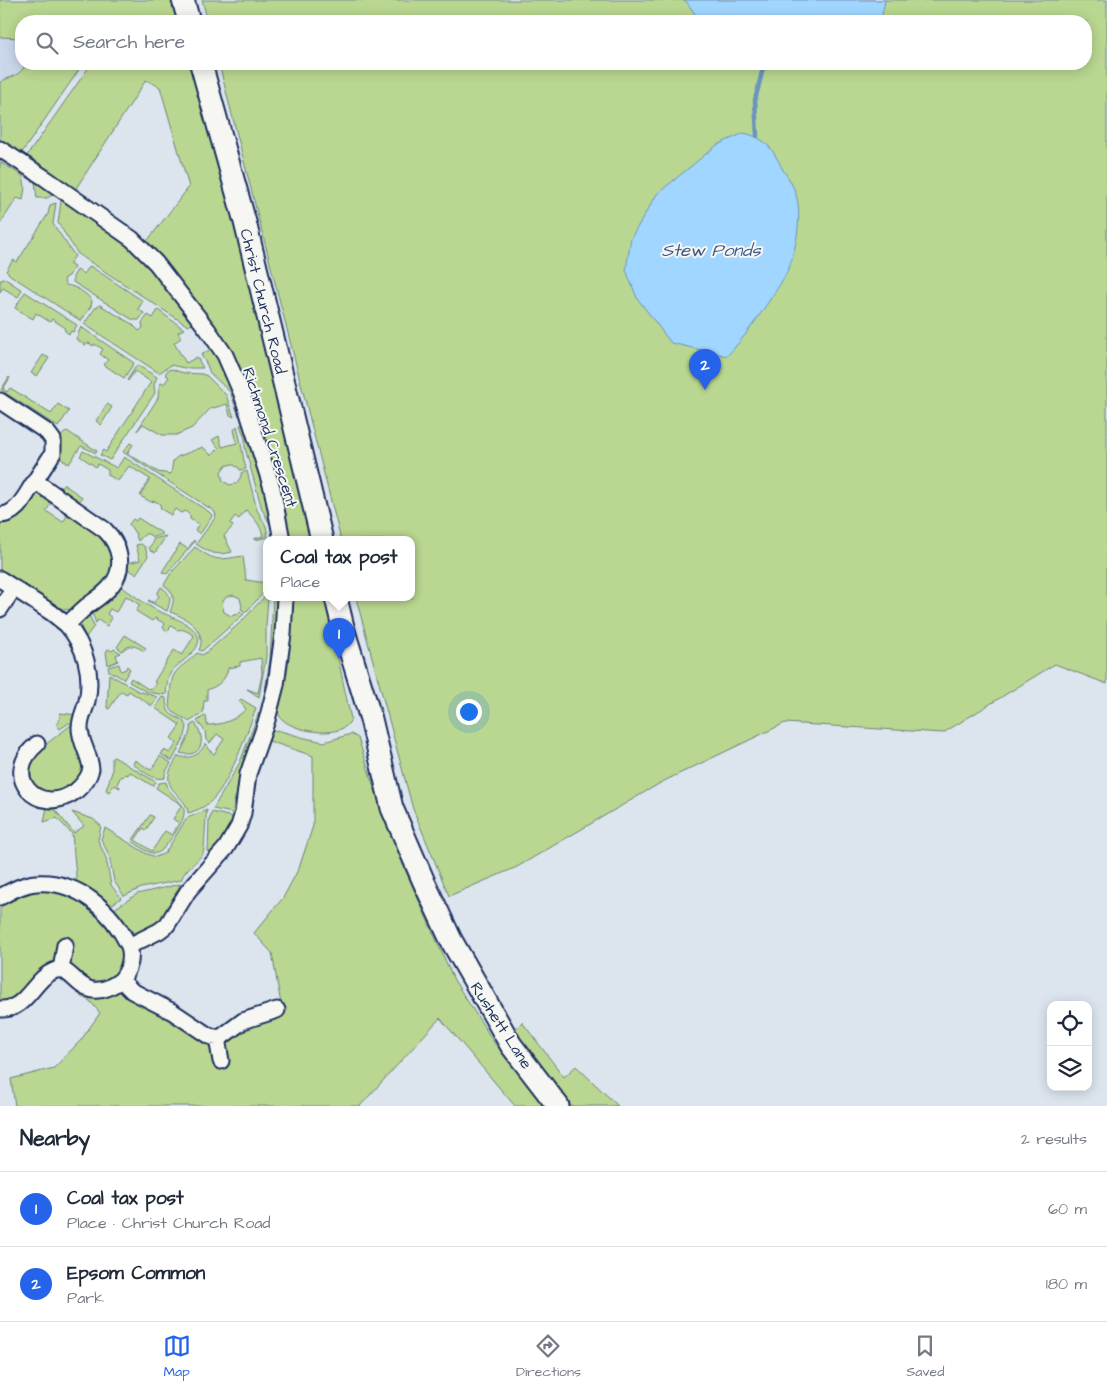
<!DOCTYPE html>
<meta charset="utf-8">
<style>
:root{--surface:#fff;--page:#f2f2f3;--text:#1f2937;--muted:#747a83;--line:#e0e1e3;--accent:#2563eb}
body{margin:0;font-family:"Architects Daughter",sans-serif;background:var(--page);color:var(--text)}
.controls{position:absolute;right:15px;bottom:15px;display:grid;overflow:hidden;border-radius:10px;box-shadow:0 2px 12px #0003}
.controls button{width:45px;height:45px;display:grid;place-items:center;padding:0;border:0;border-bottom:1px solid var(--line);background:var(--surface);color:var(--text);font:25px sans-serif}
.you{position:absolute;left:468px;top:711px;width:18px;height:18px;margin:-12px;border:4px solid #fff;border-radius:50%;background:#1a73e8;box-shadow:0 0 0 8px #1a73e833}
.badge{display:grid;place-items:center;width:32px;height:32px;border-radius:50%;background:var(--accent);color:#fff;font-size:16px;font-weight:700}
.pin{position:absolute;translate:-50% -41px;filter:drop-shadow(0 1px 2px #0008)}
.pin::after{content:'';position:absolute;top:26px;width:18px;height:15px;background:inherit;clip-path:polygon(0 0,100% 0,50% 100%)}
.popup{position:absolute;left:263px;top:536px;width:152px;height:65px;box-sizing:border-box;display:grid;place-content:center;border-radius:10px;background:var(--surface);filter:drop-shadow(0 1px 4px #0005);font-size:16px;white-space:nowrap;color:var(--muted)}
.popup b{font-size:19px;color:var(--text)}
.popup::after{content:'';position:absolute;left:50%;top:100%;margin-left:-10px;border:10px solid transparent;border-top-color:var(--surface)}
.list{margin:0;padding:0;list-style:none}
h2{display:flex;justify-content:space-between;align-items:center;height:65px;margin:0;padding:0 20px;font-size:21px}
h2 small{font-size:16px;font-weight:400;color:var(--muted)}
.list li{display:grid;grid-template-columns:32px 1fr auto;gap:15px;align-items:center;box-sizing:border-box;height:75px;padding:0 20px;border-top:1px solid var(--line)}
.list b{display:block;font-size:19px;white-space:nowrap}
.list p{margin:0;font-size:16px;white-space:nowrap;color:var(--muted)}
.list em{font-size:16px;font-style:normal;color:var(--muted)}
.icon{flex:none;width:28px;height:28px;fill:none;stroke:currentColor;stroke-width:2;stroke-linecap:round;stroke-linejoin:round}
.map{position:relative;flex:none;width:1107px;height:1106px;overflow:hidden}
.search{position:absolute;background:var(--surface);box-shadow:0 2px 12px #0003;left:15px;right:15px;top:15px;height:55px;display:flex;align-items:center;gap:12px;box-sizing:border-box;padding:0 18px;border-radius:20px;color:var(--muted);font-size:19px}
.sheet{height:215px;background:var(--surface)}
nav{display:flex;justify-content:space-around;align-items:center;box-sizing:border-box;height:70px;border-top:1px solid var(--line);background:var(--surface);font-size:14px;color:var(--muted)}
nav a{display:grid;justify-items:center;gap:2px}
nav .on{color:var(--accent)}
.map>svg:first-child{display:block}
.built{fill:#cad7eb}
.green{fill:#b9d790;stroke:#6a8377}
.water{fill:#a0d6ff;stroke:#6b93bf}
.lines{fill:none;stroke-linecap:round;stroke-linejoin:round}
.stream{stroke:#6b93bf;stroke-width:4.5}
.street-casing{stroke:#1b2f5e;stroke-width:19}
.secondary-casing{stroke:#1b2f5e;stroke-width:25}
.street{stroke:#f6f6f2;stroke-width:15}
.secondary{stroke:#f6f6f2;stroke-width:21}
.labels{text-anchor:middle;stroke-width:4;stroke-linejoin:round;paint-order:stroke}
.street-label{font-size:16px;fill:#1b2f5e;stroke:#f6f6f2}
.water-label{font-size:18px;font-style:italic;fill:#3c5986;stroke:#f6f6f2}
</style>
<div class="map">
<svg width="1107" height="1106" viewBox="0 0 1107 1106">
<rect width="100%" height="100%" fill="#dce4ee"/>
<filter id="ink" filterUnits="userSpaceOnUse"><feTurbulence type="fractalNoise" baseFrequency=".02" numOctaves="2"/><feDisplacementMap in="SourceGraphic" scale="10" xChannelSelector="R" yChannelSelector="G"/><feConvolveMatrix kernelMatrix="1 2 1 2 8 2 1 2 1" color-interpolation-filters="sRGB"/></filter>
<g filter="url(#ink)">
<!-- built -->
<path class="built" d="M0 0 21 21V64H35L0 85Z"/>
<!-- green -->
<path class="green" d="M0 0H175L181 21H21V38L0 37Z
M202 0H1107V684L1055 664 943 733 785 723 662 782 517 867 449 896 413 809 356 598H412V540H341L219 64H1086V21H208Z
M25 64H83L19 157 0 145V82C9 77 23 75 25 64Z
M91 64H193L256 307 313 540H288L233 360 145 244 189 187 160 87 146 80 73 193 24 160Z
M0 162 23 176 25 187 23 200 17 198 0 224Z
M36 180 55 193 54 194 47 198H37L35 182Z
M65 198 118 234 146 263 147 266 196 322 188 326 78 254 58 223 61 201Z
M56 203 53 224 75 256 69 264 74 267 69 276 65 278 64 282 66 285C75 286 87 293 92 301L91 306 81 321 10 275 6 271 13 260 17 262 19 259 48 214 50 205Z
M90 266 143 301 138 309 144 313 139 320H133L73 282V277L77 270 84 274Z
M4 278 22 290 18 297 3 288 0 292V280H3Z
M25 292 77 325 73 332 71 331 69 334 65 331 64 327 52 319 50 322 36 313 33 319 15 308Z
M100 305 132 324 139 331 143 328 142 323 148 315 153 318 158 310 184 329 178 332 181 338 174 343 186 363 197 357 203 368H184L171 365 159 373 84 324 96 307Z
M81 327 134 363 124 378 104 365 108 360 100 354 103 349 94 344 93 346 89 343 85 345 76 339Z
M207 341H210L246 414 239 416 230 392 210 373 207 365 201 355 211 349Z
M43 355 49 358 37 376 31 373Z
M137 365 157 377 154 385 155 393 110 460 100 455 103 450 106 452 151 382 135 371 128 381 127 380Z
M171 369 184 373 202 374 207 376 226 395 234 417 230 415 227 404 210 409 192 428 176 435H162L143 424 137 431 158 398 159 387 161 383 164 384 169 377 165 374 168 370Z
M9 377 10 378 3 389 7 392 10 388 12 389 51 414 58 404 69 411 58 427 1 390Z
M107 404 112 407 101 425 96 421Z
M248 423 277 536 273 537 271 526 262 509 245 448V439L240 425Z
M237 426C241 440 242 454 246 469L240 470 239 468 232 464 225 466 221 472 223 481 230 485 237 483 241 476V473L247 471 257 510 266 526 268 537 255 540 254 539 263 536C261 525 253 517 246 510L239 519 235 516 230 523 233 526 224 536 232 552C215 556 210 553 196 544L215 518 216 515 214 511 123 452 130 443 133 445 127 453 158 472 171 474 173 461 177 457 203 447 211 455 219 448 212 440 219 436 222 447 237 443 234 430Z
M67 431 97 451 96 453 81 446 69 464 57 456 58 439Z
M83 451 117 468 124 457 209 512 212 515 211 518 200 534 195 530 199 524 190 519V515L185 511 181 513 175 509 171 515 161 509 160 504 155 501 151 502 140 496 150 479 129 466 118 481 108 475V470L98 464 96 467 80 456Z
M63 484 82 497 79 502 59 489Z
M39 493 53 500 46 511 63 522 69 513C81 521 96 530 105 541 115 553 115 573 105 584 98 593 81 603 72 610L62 609 0 570V520Z
M138 518 163 534 153 537 148 534H145L138 541 135 533 129 524 133 519 136 521Z
M166 536 155 553 152 551 151 552 149 547 152 544 153 539Z
M194 540 195 541 167 574 162 572 180 544 188 549Z
M141 544 145 547 148 556 136 574 125 567 128 563 140 560 136 545Z
M195 547C216 562 218 560 243 556L246 580 266 583V590L246 612 241 609 242 607 240 598 233 595 226 597 222 603 224 612 231 616 238 614 240 611 244 614 202 651 199 650C208 631 186 617 170 612 175 599 175 593 164 585L171 573Z
M119 585C131 593 142 602 154 609 169 617 217 629 191 654 172 672 168 667 166 695L147 692 129 682 131 678 148 689 149 688 152 689 156 683 154 682 174 650 182 655 194 636C189 632 183 628 177 630L171 626 168 631 163 628 165 624 155 618 152 621 136 611 140 605 126 596 116 612 110 609 107 614 112 618 107 626 98 620 96 623 92 613 111 597Z
M161 587C172 594 171 600 167 611L148 601 149 600 154 603 159 596 157 594Z
M266 595V598H268L266 626V657L259 697 247 689 258 693 262 674 261 658 240 662V666L228 668C226 680 218 686 207 690V701H204L203 713 189 722C185 717 178 717 173 712 169 708 169 702 170 697 171 667 178 672 197 653L202 655 207 652 242 621Z
M273 598H280L268 694 264 696 270 660Z
M295 598H325L351 719C344 740 296 732 283 720 280 718 279 714 277 710L289 605Z
M89 615 94 626 86 637 81 627V623Z
M125 635 146 648 144 651C136 646 130 643 122 651L117 647Z
M108 649 112 651 114 649 121 653 116 655 118 661 108 665 106 652Z
M119 664 121 671 126 669 127 666 130 669 124 679 109 671 108 667Z
M109 674 138 691 158 697 152 706 129 691 127 694 121 691 109 709 107 708Z
M162 697 166 698C166 723 182 712 187 727L185 736 172 761 161 754 164 750 170 753 177 743 171 738 180 725 155 708Z
M241 699 256 708C247 733 229 786 209 803 203 808 195 811 188 813 187 797 166 792 169 775 170 768 175 762 178 756 190 760 200 755 205 744L208 746 207 748 214 754 224 739 217 734 210 743 206 740 205 731 197 721 206 715 207 725C223 725 235 720 246 709L239 701Z
M259 712 262 716 240 793 235 797 233 809 237 814 213 809 240 762Z
M60 713 77 715 76 723H69L60 729 56 724 59 722Z
M195 723C207 739 202 759 180 753L189 735 191 725Z
M71 725 76 726 82 758 83 772 78 780 63 792 40 793 30 781 28 763 41 748Z
M277 730 305 738 324 742 351 734 358 738 384 817 404 867 454 980 497 1047 522 1022 564 1077 576 1066 618 1106H515L440 1018 360 1106H15L11 1079 54 1068 81 1040 100 1013 90 1001 80 996 83 993 119 990 142 1002 143 1007 159 1013 178 1026 184 1025 214 1048 226 1046V1041L281 1004 272 953 254 933 283 898 299 868 313 826V756L266 740 270 733Z
M160 756 171 763 165 773V778C153 781 143 771 133 764L135 760 151 770Z
M114 757 156 782 153 786 130 772 128 775 125 774 123 777 121 776 117 784 120 787V788L114 785 109 792 106 790 112 772V758Z
M166 782C169 794 176 796 182 805 191 816 170 840 162 850 153 859 141 847 132 841L150 815 154 817 146 830 143 828 135 840 152 851 165 831 172 835 179 823 173 819 182 805 156 788 159 783Z
M47 807 56 811 74 833 84 826 72 812 93 819 101 826 98 840 106 858 111 885 121 898 110 906 95 893 77 886 72 834 57 818 44 822Z
M207 810C205 818 205 850 203 853 197 863 185 868 181 880L141 888 124 896 114 881 109 855 101 839 105 828 147 854 156 857 165 853 187 818Z
M212 812 232 817 234 820 231 828 214 853 208 852 209 821Z
M180 884 176 894 166 909 159 923 137 934 133 932 114 909 137 894Z
M34 890C47 890 57 891 69 895 85 901 122 934 124 952 124 956 124 963 122 967 121 971 118 973 115 976 101 989 77 981 70 964L73 939 61 937 56 958 53 964 17 1000 0 1005V903Z"/>
<!-- water -->
<path class="water" d="M685 0H885L881 21H700Z
M744 133C768 139 772 149 783 170 788 177 793 185 796 194 802 214 797 242 791 262 787 275 778 287 771 298 757 319 744 338 727 356L671 343 637 298 626 270 631 238 657 194 717 145Z"/>
<g class="lines">
<!-- stream -->
<path class="stream" d="M757 136 755 100 764 64"/>
<!-- street casing -->
<g class="street-casing">
<path id="street" d="M0 149 45 178 132 239 156 263 208 330 225 355 242 394 272 488 282 540
M0 401 47 432 53 440V453L35 481 105 530C120 545 126 568 111 586 105 594 95 600 87 606 80 612 73 619 67 625 85 646 93 674 87 701 85 710 80 718 80 728 80 742 90 755 91 769 89 778 83 785 76 791 37 819 0 775 37 744
M0 515C18 515 26 494 35 481
M0 579 52 613 67 625
M0 609 14 588
M0 897C11 891 23 884 36 883 78 880 112 911 129 946L159 931 167 925 188 891 226 848 239 826 243 813 248 774 267 720 276 685 283 634 285 598
M129 946C133 959 129 970 121 980L132 991 173 1012 209 1036 220 1038 243 1021 277 1010
M61 970 65 945
M0 1009C27 1011 33 978 56 970 74 964 81 1010 121 980
M217 1038 221 1061"/>
</g>
<!-- secondary casing -->
<g class="secondary-casing">
<path id="secondary" d="M183 0 189 21
M201 64 245 222 322 540
M336 598 344 631 371 719 392 808 424 882 451 940 511 1045 558 1106"/>
</g>
<!-- street -->
<use href="#street" class="street"/>
<!-- secondary -->
<use href="#secondary" class="secondary"/>
</g>
</g>
<g class="labels">
<!-- street labels -->
<g class="street-label">
<text transform="translate(264 301) rotate(76)" y="6">Christ Church Road</text>
<text transform="translate(271 437) rotate(72)" y="6">Richmond Crescent</text>
<text transform="translate(502 1025) rotate(57)" y="6">Rushett Lane</text>
</g>
<!-- water labels -->
<g class="water-label">
<text x="711" y="256">Stew Ponds</text>
</g>
</g>
</svg>
<div class="controls">
<button><svg class="icon" aria-label="locate" viewBox="0 0 24 24"><circle cx="12" cy="12" r="6"/><path d="M12 2v4M12 18v4M2 12h4M18 12h4"/></svg></button>
<button><svg class="icon" aria-label="layers" viewBox="0 0 24 24"><path d="M12 4l9 5-9 5-9-5zM3 14l9 5 9-5"/></svg></button>
</div>
<div class="you"></div>
<div class="pin badge" style="left:339px;top:659px">1</div>
<div class="popup"><b>Coal tax post</b>Place</div>
<div class="pin badge" style="left:705px;top:390px">2</div>
<div class="search"><svg class="icon" aria-label="search" viewBox="0 0 24 24"><circle cx="10" cy="10" r="6"/><path d="M15 15l6 6"/></svg>Search here</div>
</div>
<section class="sheet">
<h2>Nearby<small>2 results</small></h2>
<ul class="list">
<li><span class="badge">1</span><div><b>Coal tax post</b><p>Place · Christ Church Road</p></div><em>60 m</em></li>
<li><span class="badge">2</span><div><b>Epsom Common</b><p>Park</p></div><em>180 m</em></li>
</ul>
</section>
<nav>
<a class="on"><svg class="icon" aria-label="map" viewBox="0 0 24 24"><path d="M3 6l6-2 6 2 6-2v14l-6 2-6-2-6 2zM9 4v14M15 6v14"/></svg>Map</a>
<a><svg class="icon" aria-label="directions" viewBox="0 0 24 24"><path d="M12 3l9 9-9 9-9-9zM9 14v-3h6M13 9l2 2-2 2"/></svg>Directions</a>
<a><svg class="icon" aria-label="saved" viewBox="0 0 24 24"><path d="M7 4h10v16l-5-4-5 4z"/></svg>Saved</a>
</nav>
